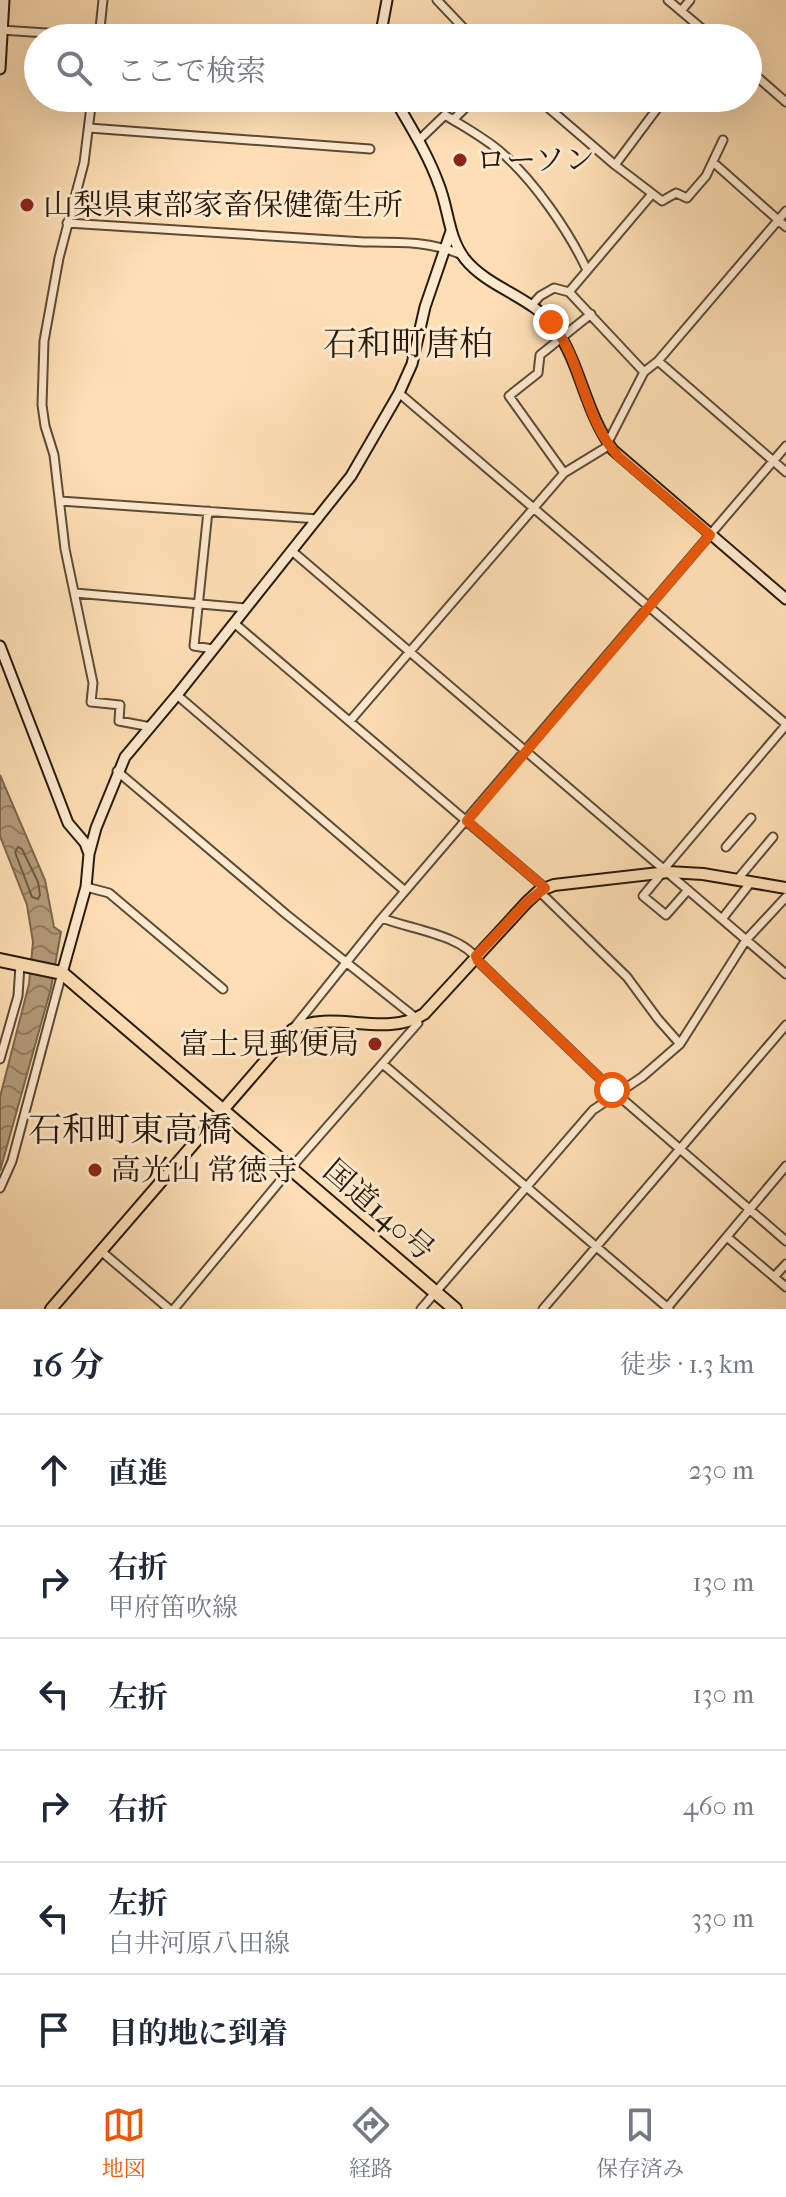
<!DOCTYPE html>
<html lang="ja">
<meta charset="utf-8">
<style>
:root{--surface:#fff;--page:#f2f2f3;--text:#1f2937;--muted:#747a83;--line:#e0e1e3;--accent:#ea580c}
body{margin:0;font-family:"IM FELL French Canon","Noto Serif JP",serif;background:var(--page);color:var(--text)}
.stop{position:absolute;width:24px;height:24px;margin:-18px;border:6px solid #ea580c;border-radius:50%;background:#fff}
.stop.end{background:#ea580c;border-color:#fff;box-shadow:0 2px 8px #0008}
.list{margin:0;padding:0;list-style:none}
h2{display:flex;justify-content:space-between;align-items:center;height:104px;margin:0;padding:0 32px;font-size:34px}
h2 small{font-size:26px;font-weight:400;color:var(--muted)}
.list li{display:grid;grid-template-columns:52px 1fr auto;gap:24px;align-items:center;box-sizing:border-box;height:112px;padding:0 32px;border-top:2px solid var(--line)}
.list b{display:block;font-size:30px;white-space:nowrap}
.list p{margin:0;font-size:26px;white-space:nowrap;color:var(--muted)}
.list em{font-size:26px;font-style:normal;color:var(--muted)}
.icon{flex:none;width:44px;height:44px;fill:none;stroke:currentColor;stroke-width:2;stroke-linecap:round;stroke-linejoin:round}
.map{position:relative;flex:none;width:786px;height:1309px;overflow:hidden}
.search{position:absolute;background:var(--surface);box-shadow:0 8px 32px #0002;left:24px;right:24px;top:24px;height:88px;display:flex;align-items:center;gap:20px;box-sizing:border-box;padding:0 28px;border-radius:44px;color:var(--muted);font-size:30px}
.sheet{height:776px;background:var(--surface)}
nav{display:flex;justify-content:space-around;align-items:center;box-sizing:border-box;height:112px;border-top:2px solid var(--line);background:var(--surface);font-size:22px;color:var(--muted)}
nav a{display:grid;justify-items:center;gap:4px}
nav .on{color:var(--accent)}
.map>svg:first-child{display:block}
.water{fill:url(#water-waves);stroke:#7c684e;stroke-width:2}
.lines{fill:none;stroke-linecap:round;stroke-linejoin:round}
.shore{stroke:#6e5b43;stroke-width:2}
.street-casing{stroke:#5d4b36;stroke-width:11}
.secondary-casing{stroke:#271a0b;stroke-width:13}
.primary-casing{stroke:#271a0b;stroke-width:14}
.highway-casing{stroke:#271a0b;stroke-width:16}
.street{stroke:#feeacf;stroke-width:7}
.secondary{stroke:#feeacf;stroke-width:9}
.primary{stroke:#fedfb5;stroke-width:10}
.highway{stroke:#fedfb5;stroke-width:12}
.route{stroke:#ea580c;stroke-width:10}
.poi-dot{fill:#8f2418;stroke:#feeacf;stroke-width:3}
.labels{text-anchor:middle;stroke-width:6;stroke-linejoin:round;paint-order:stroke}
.poi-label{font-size:30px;fill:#271a0b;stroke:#feeacf;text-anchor:start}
.street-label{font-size:30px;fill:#271a0b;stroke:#feeacf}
.quarter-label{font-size:34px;fill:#271a0b;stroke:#feeacf}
</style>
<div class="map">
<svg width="786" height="1309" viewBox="0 0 786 1309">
<defs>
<pattern id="water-waves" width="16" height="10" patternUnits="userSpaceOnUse" patternTransform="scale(2)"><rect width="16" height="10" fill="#b59c7b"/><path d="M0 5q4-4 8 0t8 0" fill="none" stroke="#937e63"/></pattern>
</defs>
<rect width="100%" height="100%" fill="#fedfb5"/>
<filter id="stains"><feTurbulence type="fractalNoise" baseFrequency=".0025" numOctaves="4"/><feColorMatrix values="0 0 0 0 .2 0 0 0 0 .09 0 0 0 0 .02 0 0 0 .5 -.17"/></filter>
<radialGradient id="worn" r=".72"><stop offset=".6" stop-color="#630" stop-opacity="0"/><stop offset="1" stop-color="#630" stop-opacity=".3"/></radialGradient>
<!-- water -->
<path class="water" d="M0 775 45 880 54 927 61 932 51 988 0 1171V1097L29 984 33 942 27 905 0 836Z"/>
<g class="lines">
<!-- shore -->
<path class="shore" d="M18 847 22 849 38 882 40 895 38 899 32 897 15 852Z"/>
<!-- street casing -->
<g class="street-casing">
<path id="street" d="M437 0 473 38
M668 0 713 38
M681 11 690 0
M1 30 122 38
M99 38 103 0
M748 69 786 102
M92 98 84 163 59 258 44 341 42 405 45 426 54 455 65 549 93 683 91 702 120 705 119 721 151 727
M537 98 615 165 662 201 676 193 687 198 706 176 723 140
M453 120 475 98
M89 128 370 149
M418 141 445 115C464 127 485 138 502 153 534 181 568 230 586 268
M714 163 786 227
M615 165 665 98
M67 223 364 242C397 242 431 241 462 255
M569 292 652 194
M531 306 540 296 554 288 569 292 644 372
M658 361 786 472
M399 393 786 724
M564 473 509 396 538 373 540 355 591 314
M60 501 318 519
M208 511 194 646 213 649
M292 551 786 974
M75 593 246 608
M234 623 545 888
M177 695 405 891
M350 721 564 473 605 448 644 372 658 361 786 211
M117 771 287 915 416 1018 418 1023 291 1168 174 1309
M726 847 751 818
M664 869 786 725
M662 873 643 896 666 915 688 890
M737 880 773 837
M86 887 109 893 223 989
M539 891 627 977 658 1019 680 1044
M382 918C409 929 464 935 478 961L612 1090 786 1241
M722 919 751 882
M292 1030 382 918 786 446
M0 1059 18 996 20 965
M384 1065 669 1309
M0 1188 12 1161 62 973
M727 1237 786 1287
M101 1251 169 1309
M774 1277 786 1264
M667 1308 786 1166
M421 1309 593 1110 642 1077 680 1044 746 940 786 897
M543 1309 786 1025"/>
</g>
<!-- secondary casing -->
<g class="secondary-casing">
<path id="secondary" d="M380 38 387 0
M0 69 4 0
M394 98C410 126 428 154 439 185 449 210 448 237 465 259 489 289 534 297 556 329 581 366 586 414 613 450L786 599
M0 646 68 823 85 843 89 854
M62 973 86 887 89 854 96 828 125 757 177 695 351 476 399 393 412 364 425 307 451 231"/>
</g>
<!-- primary casing -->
<g class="primary-casing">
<path id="primary" d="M51 1309 292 1030C333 1008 383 1039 424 1014L527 902 539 891 554 885 668 872 703 874 786 888"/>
</g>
<!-- highway casing -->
<g class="highway-casing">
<path id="highway" d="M0 960 62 973 455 1309"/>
</g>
<!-- street -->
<use href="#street" class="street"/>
<!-- secondary -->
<use href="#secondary" class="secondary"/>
<!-- primary -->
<use href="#primary" class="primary"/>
<!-- highway -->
<use href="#highway" class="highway"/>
</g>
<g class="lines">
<!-- route -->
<path class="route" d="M551 322C583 361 583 419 619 457L710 535 467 821 545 888 527 902 476 956 478 961 612 1090"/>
</g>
<!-- markers -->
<g class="poi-dot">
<circle cx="460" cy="160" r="8"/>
<circle cx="27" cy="205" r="8"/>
<circle cx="375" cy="1044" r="8"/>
<circle cx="95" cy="1170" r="8"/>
</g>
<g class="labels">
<!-- poi labels -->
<g class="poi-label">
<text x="476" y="170">ローソン</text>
<text x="43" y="215">山梨県東部家畜保健衛生所</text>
<text x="359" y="1054" text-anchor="end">富士見郵便局</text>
<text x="111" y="1180">高光山 常徳寺</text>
</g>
<!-- street labels -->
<g class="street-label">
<text transform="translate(379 1210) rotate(41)" y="10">国道140号</text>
</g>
<!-- quarter labels -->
<g class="quarter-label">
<text x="408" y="355">石和町唐柏</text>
<text x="130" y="1141">石和町東高橋</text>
</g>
</g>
<rect width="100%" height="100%" filter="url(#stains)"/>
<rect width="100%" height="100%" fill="url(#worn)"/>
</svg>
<div class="stop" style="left:612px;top:1090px"></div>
<div class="stop end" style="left:551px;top:322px"></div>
<div class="search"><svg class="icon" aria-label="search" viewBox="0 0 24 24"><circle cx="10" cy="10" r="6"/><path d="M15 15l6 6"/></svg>ここで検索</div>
</div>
<section class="sheet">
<h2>16 分<small>徒歩 · 1.3 km</small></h2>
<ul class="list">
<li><svg class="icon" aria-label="ahead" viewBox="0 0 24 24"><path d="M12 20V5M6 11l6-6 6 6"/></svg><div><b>直進</b></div><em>230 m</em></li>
<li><svg class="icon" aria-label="right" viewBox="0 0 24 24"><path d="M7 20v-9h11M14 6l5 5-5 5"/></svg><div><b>右折</b><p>甲府笛吹線</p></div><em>130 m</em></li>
<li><svg class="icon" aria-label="left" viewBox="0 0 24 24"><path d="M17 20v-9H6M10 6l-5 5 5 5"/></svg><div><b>左折</b></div><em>130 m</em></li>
<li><svg class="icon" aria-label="right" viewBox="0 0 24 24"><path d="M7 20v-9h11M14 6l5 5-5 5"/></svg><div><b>右折</b></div><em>460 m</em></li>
<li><svg class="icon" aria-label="left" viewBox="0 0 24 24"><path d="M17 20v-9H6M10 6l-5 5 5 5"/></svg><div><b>左折</b><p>白井河原八田線</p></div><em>330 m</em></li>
<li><svg class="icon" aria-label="arrive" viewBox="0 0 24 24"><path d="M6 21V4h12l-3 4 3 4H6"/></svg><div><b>目的地に到着</b></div></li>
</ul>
</section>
<nav>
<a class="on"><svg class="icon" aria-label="map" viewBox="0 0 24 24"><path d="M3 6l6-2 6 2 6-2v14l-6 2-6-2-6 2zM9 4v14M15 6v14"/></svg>地図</a>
<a><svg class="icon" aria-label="directions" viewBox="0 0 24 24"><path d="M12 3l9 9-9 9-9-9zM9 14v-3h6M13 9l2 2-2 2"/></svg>経路</a>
<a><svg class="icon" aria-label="saved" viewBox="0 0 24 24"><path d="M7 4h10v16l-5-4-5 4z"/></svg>保存済み</a>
</nav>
